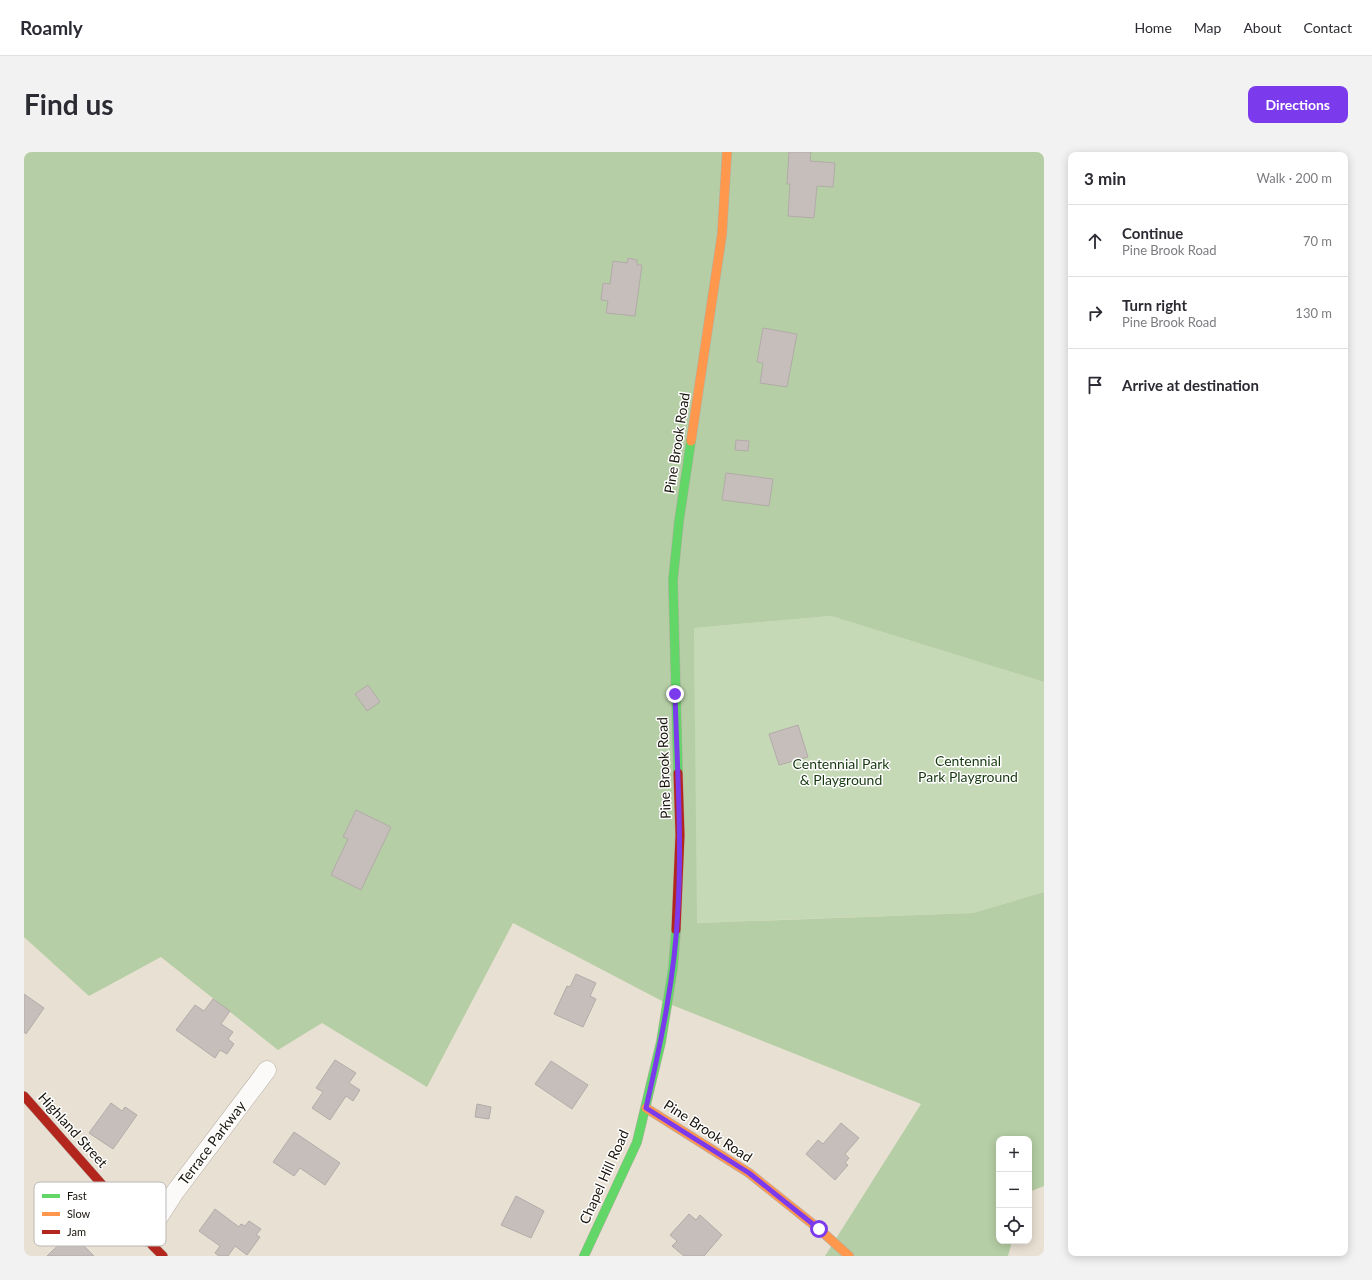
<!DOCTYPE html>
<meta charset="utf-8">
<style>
:root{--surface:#fff;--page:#f2f2f3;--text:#2b2b33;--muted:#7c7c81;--line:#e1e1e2;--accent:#7c3aed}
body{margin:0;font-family:Lato,sans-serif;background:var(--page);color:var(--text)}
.controls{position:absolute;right:12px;bottom:12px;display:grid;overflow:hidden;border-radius:8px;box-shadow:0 2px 10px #0003}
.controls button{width:36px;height:36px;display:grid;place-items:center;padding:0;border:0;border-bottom:1px solid var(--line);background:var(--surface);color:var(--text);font:20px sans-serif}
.stop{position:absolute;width:12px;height:12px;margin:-9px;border:3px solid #7c3aed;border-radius:50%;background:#fff}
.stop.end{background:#7c3aed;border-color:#fff;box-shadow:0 1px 4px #0008}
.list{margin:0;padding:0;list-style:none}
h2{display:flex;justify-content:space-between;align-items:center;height:52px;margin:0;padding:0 16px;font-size:17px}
h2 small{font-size:13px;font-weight:400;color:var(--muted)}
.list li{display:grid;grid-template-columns:26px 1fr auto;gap:12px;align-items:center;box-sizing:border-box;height:72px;padding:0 16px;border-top:1px solid var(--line)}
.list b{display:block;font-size:15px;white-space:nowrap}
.list p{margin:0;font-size:13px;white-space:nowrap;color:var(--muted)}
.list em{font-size:13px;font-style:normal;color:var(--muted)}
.icon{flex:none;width:22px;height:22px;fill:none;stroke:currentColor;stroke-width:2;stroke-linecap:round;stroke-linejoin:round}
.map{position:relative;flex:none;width:1020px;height:1104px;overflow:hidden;border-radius:8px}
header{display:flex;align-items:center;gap:24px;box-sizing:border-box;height:56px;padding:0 20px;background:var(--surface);border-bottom:1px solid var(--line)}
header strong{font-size:19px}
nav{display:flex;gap:22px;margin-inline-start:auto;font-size:14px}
.intro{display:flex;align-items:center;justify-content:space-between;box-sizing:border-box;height:96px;padding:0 24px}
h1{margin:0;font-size:28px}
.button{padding:10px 18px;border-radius:8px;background:var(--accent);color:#fff;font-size:14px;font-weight:700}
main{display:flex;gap:24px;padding:0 24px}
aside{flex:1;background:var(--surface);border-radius:8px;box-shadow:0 2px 10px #0003}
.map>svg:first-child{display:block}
.green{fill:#c5d9b7}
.forest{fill:#b5cea5}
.building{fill:#c6bebb;stroke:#b2aba8}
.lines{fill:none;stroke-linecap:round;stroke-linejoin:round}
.street-casing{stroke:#b4aea3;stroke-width:19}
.fast-casing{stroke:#b4aea3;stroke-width:10}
.slow-casing{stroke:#b4aea3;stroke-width:10}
.jam-casing{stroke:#b4aea3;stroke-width:10}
.street{stroke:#fcfaf8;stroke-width:18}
.fast{stroke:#63d668;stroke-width:9}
.slow{stroke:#ff974d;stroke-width:9}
.jam{stroke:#b3261e;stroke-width:9}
.route{stroke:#7c3aed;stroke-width:5}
.labels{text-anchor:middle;stroke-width:3;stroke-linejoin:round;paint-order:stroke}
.street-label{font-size:14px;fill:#18130b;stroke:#fff}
.park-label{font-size:14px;fill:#16390f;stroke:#fff}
.key{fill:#fff;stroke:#bab8b6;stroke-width:1}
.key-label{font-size:11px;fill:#18130b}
</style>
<header>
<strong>Roamly</strong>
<nav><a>Home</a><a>Map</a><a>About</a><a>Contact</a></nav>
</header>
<div class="intro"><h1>Find us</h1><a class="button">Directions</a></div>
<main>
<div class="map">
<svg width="1020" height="1104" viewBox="0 0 1020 1104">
<rect width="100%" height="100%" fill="#e8e0d2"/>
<!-- green -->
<path class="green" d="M807 464 1020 530V740L949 761 672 771 670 476Z"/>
<!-- forest -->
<path class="forest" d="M0 0H1020V530L807 464 670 476 673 771 949 761 1020 740V1034L1005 1040V987H975V1089H988L984 1104H801L897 952 638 849 489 771 403 935 298 871 254 898 137 805 65 844 0 785Z"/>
<!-- building -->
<path class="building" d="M765 0H787L786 9 811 11 809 35 793 34 790 66 764 64 766 32H763Z
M604 106 613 108V113H618L611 164 582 161 584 149 577 148 579 131 586 132 589 109 603 111Z
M739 176 773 182 763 235 736 231 739 211 733 210Z
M712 288 725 289 724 299 711 298Z
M702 321 749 327 745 354 698 348Z
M344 533 356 550 343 559 331 542Z
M774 573 784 605 755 613 745 582Z
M332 658 367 675 337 738 307 723 324 687 319 685Z
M552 822 572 831 566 844 572 847 559 875 530 862 543 834 546 835Z
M0 842 20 856 2 882 0 880Z
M189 847 206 859 197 872 209 880 204 887 210 892 203 902 196 898 191 906 152 878 171 853 180 859Z
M311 908 332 921 325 931 336 938 329 949 322 944 306 968 288 956 299 940 292 936Z
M527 909 564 933 548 957 511 932Z
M87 951 98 959 101 955 113 963 89 997 65 981Z
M453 952 467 955 465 967 451 965Z
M817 971 835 986 821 1002 825 1006 821 1011 824 1013 811 1028 782 1002 794 988 799 992Z
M270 980 316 1011 301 1033 276 1016 270 1024 249 1010Z
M492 1044 520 1059 507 1086 477 1073Z
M191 1057 215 1075 217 1072 221 1074 225 1069 237 1077 232 1083 236 1085 223 1103 211 1094 204 1104H195L191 1101 196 1094 175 1079Z
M665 1062 672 1068 676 1063 698 1083 680 1104H660L648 1094 653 1089 646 1083Z
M47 1081 70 1104H23Z"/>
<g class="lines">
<!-- street casing -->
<g class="street-casing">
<path id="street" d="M122 1085 151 1040 243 918"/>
</g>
<!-- fast casing -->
<g class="fast-casing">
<path id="fast" d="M654 621 649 428 655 369 667 289
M560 1104 613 990 637 890 649 816 652 778"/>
</g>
<!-- slow casing -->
<g class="slow-casing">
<path id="slow" d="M667 289 698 82 703 0
M622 956 725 1021 795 1077 825 1104"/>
</g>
<!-- jam casing -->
<g class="jam-casing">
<path id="jam" d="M652 778 656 683 654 621
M0 944 104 1062 128 1093 139 1104"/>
</g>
<!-- street -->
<use href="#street" class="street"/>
<!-- fast -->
<use href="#fast" class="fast"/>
<!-- slow -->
<use href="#slow" class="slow"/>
<!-- jam -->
<use href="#jam" class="jam"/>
</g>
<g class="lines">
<!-- route -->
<path class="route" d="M651 542C653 613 658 685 654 756 651 824 637 890 622 956L725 1021 795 1077"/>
</g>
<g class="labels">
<!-- street labels -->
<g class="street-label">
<text transform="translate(653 291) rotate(-81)" y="5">Pine Brook Road</text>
<text transform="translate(640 616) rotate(-92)" y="5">Pine Brook Road</text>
<text transform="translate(49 978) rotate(48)" y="5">Highland Street</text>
<text transform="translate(684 979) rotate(33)" y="5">Pine Brook Road</text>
<text transform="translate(188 991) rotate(-53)" y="5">Terrace Parkway</text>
<text transform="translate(580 1025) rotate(-66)" y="5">Chapel Hill Road</text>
</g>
<!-- park labels -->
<g class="park-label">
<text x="944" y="614">Centennial<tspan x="944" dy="16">Park Playground</tspan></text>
<text x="817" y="617">Centennial Park<tspan x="817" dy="16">&amp; Playground</tspan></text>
</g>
</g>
<!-- legend -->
<rect x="10" y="1030" width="132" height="64" rx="6" class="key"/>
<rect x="18" y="1042" width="18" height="4" fill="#63d668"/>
<rect x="18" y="1060" width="18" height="4" fill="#ff974d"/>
<rect x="18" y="1078" width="18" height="4" fill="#b3261e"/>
<g class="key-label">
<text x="43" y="1048">Fast</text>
<text x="43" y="1066">Slow</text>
<text x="43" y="1084">Jam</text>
</g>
</svg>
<div class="controls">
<button>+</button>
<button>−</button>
<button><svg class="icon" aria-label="locate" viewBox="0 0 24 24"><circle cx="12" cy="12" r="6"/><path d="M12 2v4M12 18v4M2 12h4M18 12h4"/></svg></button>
</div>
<div class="stop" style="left:795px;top:1077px"></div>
<div class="stop end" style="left:651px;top:542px"></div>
</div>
<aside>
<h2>3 min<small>Walk · 200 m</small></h2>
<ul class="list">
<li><svg class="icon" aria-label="ahead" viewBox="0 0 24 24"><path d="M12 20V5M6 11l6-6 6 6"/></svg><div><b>Continue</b><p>Pine Brook Road</p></div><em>70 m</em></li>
<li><svg class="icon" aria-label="right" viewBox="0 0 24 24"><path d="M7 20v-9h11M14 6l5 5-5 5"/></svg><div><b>Turn right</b><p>Pine Brook Road</p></div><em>130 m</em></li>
<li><svg class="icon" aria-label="arrive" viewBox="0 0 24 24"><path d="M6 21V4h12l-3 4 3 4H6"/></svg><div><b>Arrive at destination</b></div></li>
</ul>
</aside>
</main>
